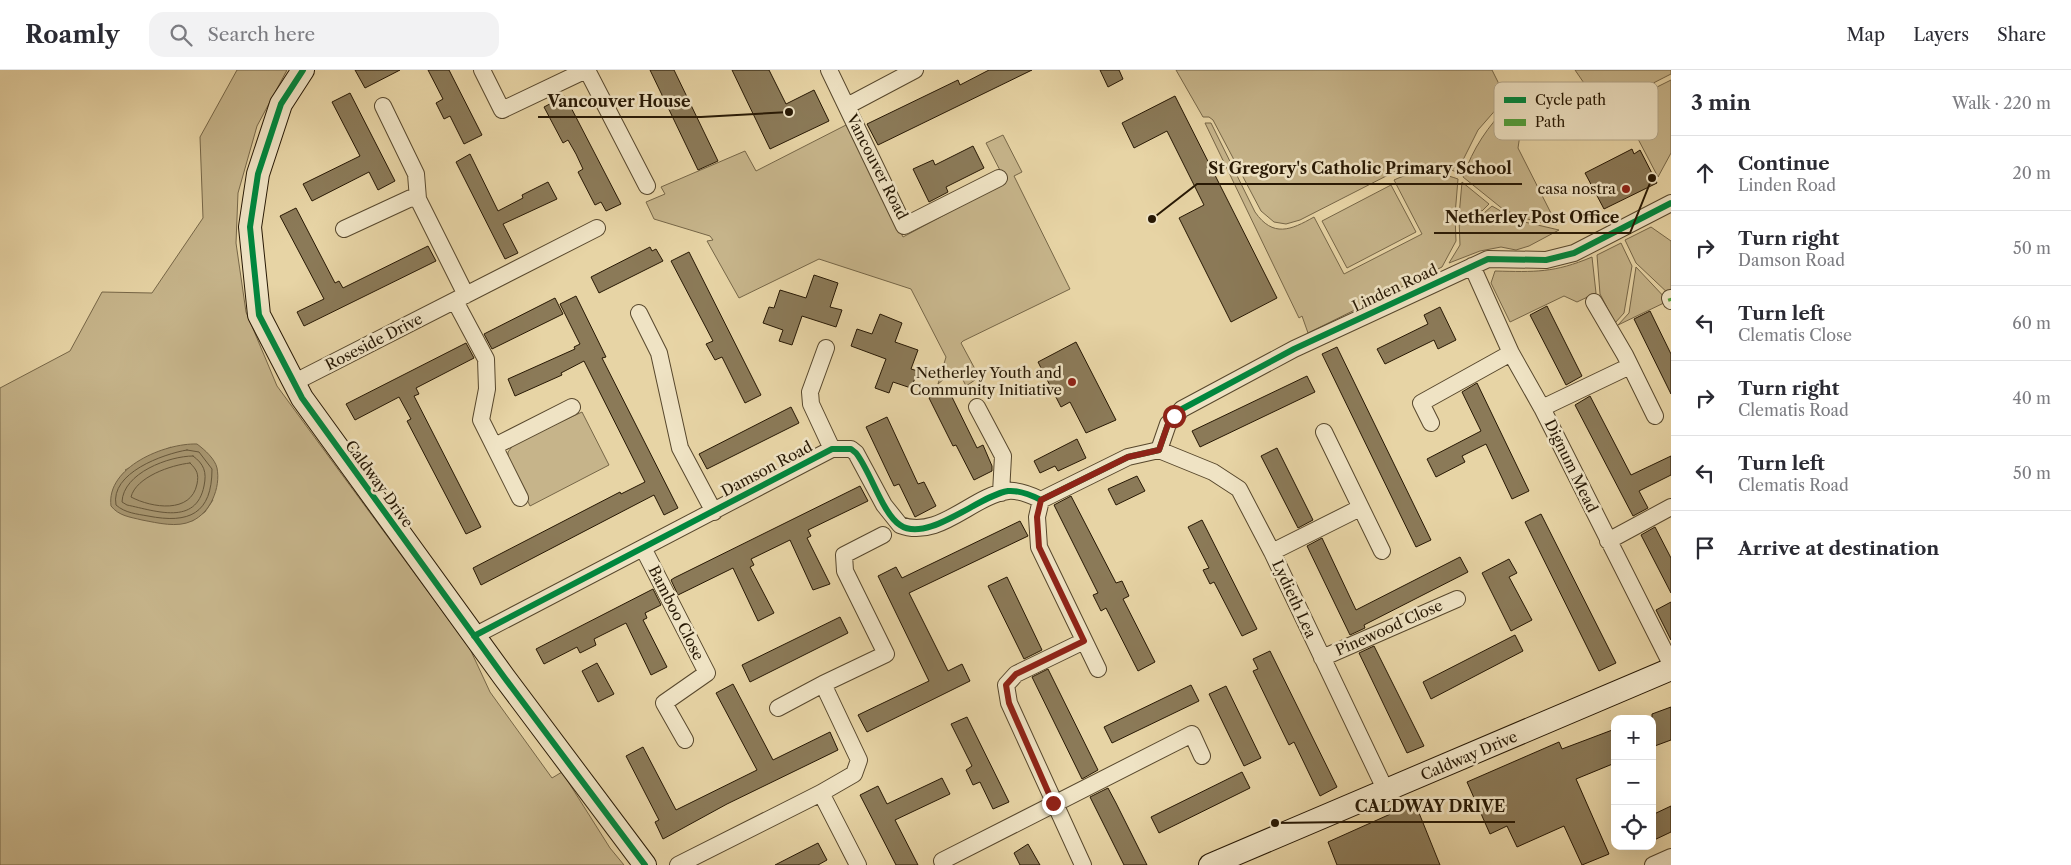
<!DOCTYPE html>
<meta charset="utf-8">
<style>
:root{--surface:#fff;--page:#f2f2f3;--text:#2b2b33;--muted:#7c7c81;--line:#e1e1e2}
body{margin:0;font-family:"Libre Caslon Text",serif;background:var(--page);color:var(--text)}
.controls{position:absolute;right:15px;bottom:15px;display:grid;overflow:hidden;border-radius:10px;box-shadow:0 5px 20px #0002}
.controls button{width:45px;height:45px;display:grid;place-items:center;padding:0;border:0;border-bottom:1px solid var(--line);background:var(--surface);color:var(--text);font:25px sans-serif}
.stop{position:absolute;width:15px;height:15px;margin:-11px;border:4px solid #8f2418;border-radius:50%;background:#fff}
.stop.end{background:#8f2418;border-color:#fff;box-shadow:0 1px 5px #0008}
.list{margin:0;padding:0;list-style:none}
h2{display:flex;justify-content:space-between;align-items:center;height:65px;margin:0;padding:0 20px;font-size:21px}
h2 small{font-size:16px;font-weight:400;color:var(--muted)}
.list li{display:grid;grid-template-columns:32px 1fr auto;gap:15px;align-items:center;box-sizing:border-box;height:75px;padding:0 20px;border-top:1px solid var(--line)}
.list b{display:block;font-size:19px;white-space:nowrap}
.list p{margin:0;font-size:16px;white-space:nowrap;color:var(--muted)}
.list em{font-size:16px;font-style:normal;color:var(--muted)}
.icon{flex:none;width:28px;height:28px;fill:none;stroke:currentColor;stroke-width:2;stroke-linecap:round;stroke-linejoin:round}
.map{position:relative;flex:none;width:1671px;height:795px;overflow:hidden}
header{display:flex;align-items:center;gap:30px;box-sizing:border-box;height:70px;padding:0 25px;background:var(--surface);border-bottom:1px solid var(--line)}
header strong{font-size:24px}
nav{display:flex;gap:28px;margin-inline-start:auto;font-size:18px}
.search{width:350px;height:45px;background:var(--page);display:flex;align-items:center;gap:12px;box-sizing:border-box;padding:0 18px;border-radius:15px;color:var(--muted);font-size:19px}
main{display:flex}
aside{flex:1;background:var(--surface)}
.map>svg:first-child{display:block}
.green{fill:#c6b48a;stroke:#766647;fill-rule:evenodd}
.water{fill:#a6946e;stroke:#736244}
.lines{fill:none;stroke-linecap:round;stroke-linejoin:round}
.shore{stroke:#665639;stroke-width:1}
.building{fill:#8b7a58;stroke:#271804}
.street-casing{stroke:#57472c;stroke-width:18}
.secondary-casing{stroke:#271804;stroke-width:24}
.street{stroke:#efe3c4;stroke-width:16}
.secondary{stroke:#efe3c4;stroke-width:22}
.quiet{stroke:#51a13d;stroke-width:5;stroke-dasharray:10 5;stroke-linecap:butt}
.cycleway-casing{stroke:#efe3c4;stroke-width:9}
.cycleway{stroke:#00873e;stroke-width:6}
.route{stroke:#8f2418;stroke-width:6}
.poi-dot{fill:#8f2418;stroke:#efe3c4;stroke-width:2}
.labels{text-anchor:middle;stroke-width:5;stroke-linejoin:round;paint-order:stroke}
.street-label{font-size:15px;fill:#271804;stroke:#efe3c4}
.poi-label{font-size:15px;fill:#271804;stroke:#efe3c4;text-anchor:end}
.key{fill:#efe3c4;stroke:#b3a68a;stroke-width:1}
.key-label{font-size:14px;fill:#271804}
.leader{fill:none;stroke:#271804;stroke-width:2}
.callout-dot{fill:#271804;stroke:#efe3c4;stroke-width:2}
.callout-label{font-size:16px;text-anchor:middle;font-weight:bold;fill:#271804;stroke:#efe3c4;stroke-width:5;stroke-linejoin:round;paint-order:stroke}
</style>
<header>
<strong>Roamly</strong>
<div class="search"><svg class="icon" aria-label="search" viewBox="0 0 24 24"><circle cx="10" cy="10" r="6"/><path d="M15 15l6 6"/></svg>Search here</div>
<nav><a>Map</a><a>Layers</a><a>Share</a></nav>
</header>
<main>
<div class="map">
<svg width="1671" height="795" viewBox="0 0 1671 795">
<rect width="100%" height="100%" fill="#e7d4a5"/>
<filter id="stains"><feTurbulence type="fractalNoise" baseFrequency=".004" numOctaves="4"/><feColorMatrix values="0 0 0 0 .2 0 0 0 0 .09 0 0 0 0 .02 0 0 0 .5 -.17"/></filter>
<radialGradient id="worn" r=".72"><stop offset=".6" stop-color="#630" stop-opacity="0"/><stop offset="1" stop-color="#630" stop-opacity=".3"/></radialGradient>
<!-- green -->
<path class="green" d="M237 0H287L257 56 238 123 236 173 246 242 277 316 470 579 490 622 552 708 562 702 610 778 624 795H0V318L70 281 102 222 152 223 203 148 200 67ZM171 377 213 430 205 442 192 451 125 400Z
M1176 0H1492L1506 28 1478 60 1457 102 1436 95 1396 101 1300 150 1286 154 1274 152 1261 141 1213 50 1209 47H1203Z
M1575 0H1671V4L1618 31 1610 14 1598 20 1588 19Z
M1671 10V83L1658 107 1637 67 1628 59 1621 35Z
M1509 35 1521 58 1518 78 1557 155 1533 151 1504 140 1463 107C1473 78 1488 56 1509 35Z
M1205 53H1211L1255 142C1273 168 1291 160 1314 147L1344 204 1422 164 1394 110C1415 100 1436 101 1458 109L1455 145 1456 171 1442 197 1308 263 1302 246 1299 248Z
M846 55 903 167 1006 112 986 73 1003 65 1022 102 1014 106 1070 219 963 271 961 273 975 299V310L966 316 957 298 938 314 946 287 911 219 819 189 739 228 707 171 713 170 710 166 654 149 646 132 665 124 661 117 745 81 756 101Z
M1462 112 1489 134 1482 141 1475 140 1470 146H1459Z
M1391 115 1416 162 1347 198 1322 151Z
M1492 136 1516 150 1559 160 1529 176 1516 180 1501 177 1480 181 1449 193 1460 175 1459 149H1471L1474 152H1480L1484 149V143Z
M1651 157 1671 171V226L1636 193 1625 170Z
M1621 173 1632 196 1624 243 1615 253 1600 224 1597 185Z
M1592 187 1596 223 1577 232 1564 226 1510 252 1491 213 1495 201C1535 202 1554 203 1592 187Z
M1636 197 1668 231 1618 255 1629 243Z
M582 342 609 395 530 436 508 389V382L514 374Z"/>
<!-- water -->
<path class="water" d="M197 374C205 380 215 389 217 398 221 418 210 443 192 451 177 458 158 453 142 450 130 447 119 446 111 436 106 397 165 373 197 374Z"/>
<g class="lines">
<!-- shore -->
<path class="shore" d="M187 380 199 382 212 399C212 444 189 454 148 446 137 444 125 443 116 435 110 403 163 384 187 380Z
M193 386C204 394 207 402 204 416 196 456 156 441 127 435L122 432C123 403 169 386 193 386Z
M190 393C197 400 199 404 197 414 191 444 152 438 131 427 136 407 171 395 190 393Z"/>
</g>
<!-- building -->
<path class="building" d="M355 0H400L365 18Z
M428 0H449L482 65 464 74 450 46 444 49 436 33 443 29Z
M650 0H674L718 91 698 100Z
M732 0H769L786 34 814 20 829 51 770 79Z
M989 0H1032L878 75 867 54 958 10 960 15Z
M1100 0H1119L1123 9 1108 17Z
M350 23 395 111 378 120 369 102 312 131 303 114 360 86 332 32Z
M565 26 621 134 606 141 601 132 595 135 580 106 578 102 583 99 576 84 568 70 563 73 544 37Z
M1175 26 1277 228 1231 252 1179 148 1204 135 1167 61 1134 78 1122 53Z
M973 76 984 98 946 117 948 122 929 132 913 99 933 90 935 95Z
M1632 79 1634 84 1640 80 1657 113 1604 139 1585 103Z
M470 84 498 141 523 128 522 125 548 112 557 129 503 154 518 183 505 189 456 92Z
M296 138 335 213 339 211 343 218 428 176 436 191 304 256 297 242 324 229 280 146Z
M650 177 652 181 656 179 663 191 599 223 591 207Z
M689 182 761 325 745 333 722 287 715 290 706 274 713 271 671 191Z
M814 205 838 213 830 237 842 240 836 257 802 246 792 275 779 271 783 260 763 253 769 237 774 238 780 220 806 228Z
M576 226 606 287 602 288 678 438 664 445 654 425 481 515 473 498 620 422 621 424 645 412 584 291 561 303 562 305 515 326 508 309 575 279 574 277 580 274 560 234Z
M555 228 563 244 492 279 484 264Z
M1547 236 1582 306 1566 315 1530 245Z
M1440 237 1456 270 1438 279 1434 270 1385 294 1377 279 1428 254 1424 245Z
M1650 241 1671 284V324L1634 249Z
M880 244 902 253 895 272 918 280 911 299 918 301 911 318 893 312 889 323 875 318 886 289 851 276 857 259 872 264Z
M1076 272 1116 350 1086 363 1070 332 1061 337 1038 292Z
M466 273 474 288 416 318 419 324 414 326 481 457 466 464 407 351 411 349 399 327 355 350 346 334Z
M1337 277 1431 470 1416 477 1322 284Z
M1307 306 1315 322 1200 377 1192 361Z
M1477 313 1529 421 1512 429 1486 374 1462 386 1465 392 1436 407 1427 389 1481 361 1462 322Z
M948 319 977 378 983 375 992 396V401L974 410 956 375 953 376 929 328Z
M1590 326 1631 405 1671 386V405L1639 421 1648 438 1633 446 1575 335Z
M791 337 799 353 707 399 699 384Z
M887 347 918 414 924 412 936 436 915 447 899 414 894 416 866 357Z
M1077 369 1086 388 1058 401 1055 396 1040 403 1034 391Z
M1277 378 1313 450 1298 458 1261 386Z
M1137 406 1145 421 1116 435 1108 419Z
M860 416 868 431 808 460 811 466 807 468 830 514 813 520 790 470 751 489 754 495 750 497 774 543 758 551 733 498 678 525 671 510 674 508Z
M1071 426 1116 513 1122 511 1129 526 1123 529 1155 592 1138 601 1106 538 1101 541 1093 525 1098 523 1054 435Z
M1541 444 1616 593 1599 601 1525 452Z
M1202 450 1257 559 1242 566 1214 512 1210 514 1203 500 1209 498 1188 457Z
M1020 451 1028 466 909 523 948 601 962 594 970 611 867 662 858 645 929 611 878 506 896 497 902 508Z
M1655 457 1671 488V523L1641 465Z
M1322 468 1356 540 1460 487 1468 502 1364 555 1365 558 1350 565 1307 476Z
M1509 489 1517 503 1509 507 1532 550 1511 561 1482 503Z
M1007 507 1042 580 1024 589 988 516Z
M653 519 661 535 645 543 647 548 643 550 667 597 651 605 626 553 594 569 596 575 580 583 577 577 544 594 536 579Z
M1671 532V570L1656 540Z
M840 547 848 563 750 612 742 595Z
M1515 565 1523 581 1431 629 1423 612Z
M1374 576 1424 676 1407 683 1359 583Z
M1270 581 1337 717 1320 726 1294 672 1289 675 1253 601 1258 599 1253 589Z
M597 593 614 624 598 632 582 601Z
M1048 599 1098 700 1082 709 1032 607Z
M733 614 773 690 830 662 838 680 727 734 663 769 655 752 659 750 626 686 643 677 676 740 757 700 716 623Z
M1191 615 1199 631 1112 673 1104 657Z
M1226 616 1261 688 1244 696 1209 624Z
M1671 637V670L1652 677V644Z
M967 647 1009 732 993 739 980 712 973 715 966 700 972 696 951 654Z
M1615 659V693L1576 709 1609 784 1582 795 1564 756 1517 777 1507 756 1490 764 1467 712 1559 672 1562 679Z
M1242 702 1250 718 1159 763 1151 747Z
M942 708 950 724 895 750 918 795H896L860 725 878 716 887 734Z
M1108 718 1116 733 1147 795H1124L1090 727Z
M1415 733 1440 795H1337L1328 772Z
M1671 736V762L1652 771V745Z
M818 773 827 790 818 795H775Z
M1028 774 1040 795H1020L1014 783Z"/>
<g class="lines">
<!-- street casing -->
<g class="street-casing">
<path id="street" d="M482 0 502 40 586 0
M587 0 647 116
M829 0 904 156 999 108
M383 36 416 104 418 129 466 225
M847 36 915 0
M344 159 411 128 418 129
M1472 196 1511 283 1542 338 1671 594
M1670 228 1671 231
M455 231 486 289 487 319 481 350 520 428
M1594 232 1625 285 1655 346
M639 243 659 283 680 378 714 442
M826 278 810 322 811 334 832 379
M293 313 597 158
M977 337 1003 386 1001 423
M1542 338 1630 296
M1431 353 1421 333 1511 283
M1324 362 1382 481
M495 376 572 337
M1159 380 1168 354 1182 339 1294 279 1488 189 1546 190 1574 183 1671 133
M1159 380 1213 402 1239 419 1272 482 1386 721
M1041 430 1037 447 1039 477 1098 599
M1608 471 1671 437
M643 478 707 603 664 633 685 670
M1272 482 1360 438
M474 566 832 379H851L856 383 884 435 900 455C939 470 972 426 1008 421 1018 420 1031 425 1041 430L1128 387 1159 380
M1322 588 1457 529
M778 638 823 614
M821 723 858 795
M942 791 1192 664 1202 686
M678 795 821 723 854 704 859 690 823 614 886 584 845 501 844 485 883 465
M1083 795 1009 633 1006 615 1016 604 1084 571
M1653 795 1671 787"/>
</g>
<!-- secondary casing -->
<g class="secondary-casing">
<path id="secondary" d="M303 0 281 34 258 104 250 157 259 245 302 328 504 607 645 795
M1210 795 1671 599"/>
</g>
<!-- street -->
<use href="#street" class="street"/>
<!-- secondary -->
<use href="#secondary" class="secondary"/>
<!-- quiet -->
<path class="quiet" d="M1670 228 1671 231"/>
<!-- cycleway casing -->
<g class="cycleway-casing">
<path id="cycleway" d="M303 0 281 34 258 104 250 157 259 245 302 328 504 607 645 795
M474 566 832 379H851L856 383C871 402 882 443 900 455 927 474 980 425 1008 421 1019 420 1031 425 1041 430L1128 387 1159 380 1168 354 1182 339 1294 279 1488 189 1546 190 1574 183 1671 133"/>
</g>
<!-- cycleway -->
<use href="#cycleway" class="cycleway"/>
</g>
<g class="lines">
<!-- route -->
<path class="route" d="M1053 733 1009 633 1006 615 1016 604 1084 571 1039 477 1037 447 1041 430 1128 387 1159 380 1168 354 1174 346"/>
</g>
<!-- markers -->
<g class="poi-dot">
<circle cx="1626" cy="119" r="5"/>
<circle cx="1072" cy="312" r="5"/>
</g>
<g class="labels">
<!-- street labels -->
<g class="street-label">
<text transform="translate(877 97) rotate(63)" y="5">Vancouver Road</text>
<text transform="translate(1395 218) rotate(-25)" y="5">Linden Road</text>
<text transform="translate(374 272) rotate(-27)" y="5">Roseside Drive</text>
<text transform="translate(1571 396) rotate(64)" y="5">Dignum Mead</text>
<text transform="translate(767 399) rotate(-28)" y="5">Damson Road</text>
<text transform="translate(379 414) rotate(54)" y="5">Caldway Drive</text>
<text transform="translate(1294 529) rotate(65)" y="5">Lydieth Lea</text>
<text transform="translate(676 543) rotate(63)" y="5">Bamboo Close</text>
<text transform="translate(1389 558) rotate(-24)" y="5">Pinewood Close</text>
<text transform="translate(1469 686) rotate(-23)" y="5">Caldway Drive</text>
</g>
<!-- poi labels -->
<g class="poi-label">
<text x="1616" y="124">casa nostra</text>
<text x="1062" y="308">Netherley Youth and<tspan x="1062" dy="17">Community Initiative</tspan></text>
</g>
</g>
<!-- legend -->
<rect x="1494" y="12" width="164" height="58" rx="8" class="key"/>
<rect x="1504" y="27" width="22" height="6" fill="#00873e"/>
<rect x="1504" y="49" width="22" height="7" fill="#51a13d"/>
<g class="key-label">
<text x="1535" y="35">Cycle path</text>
<text x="1535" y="57">Path</text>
</g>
<!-- callouts -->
<path class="leader" d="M789 42L701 47H538M1152 149L1197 114H1522M1652 108L1630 163H1434M1275 753L1344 752H1515"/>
<g class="callout-dot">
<circle cx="789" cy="42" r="5"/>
<circle cx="1152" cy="149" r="5"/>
<circle cx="1652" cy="108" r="5"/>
<circle cx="1275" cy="753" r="5"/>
</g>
<g class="callout-label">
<text x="619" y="37">Vancouver House</text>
<text x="1360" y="104">St Gregory's Catholic Primary School</text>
<text x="1532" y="153">Netherley Post Office</text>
<text x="1430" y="742">CALDWAY DRIVE</text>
</g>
<rect width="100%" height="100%" filter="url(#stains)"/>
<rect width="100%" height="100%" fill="url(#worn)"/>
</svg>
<div class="controls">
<button>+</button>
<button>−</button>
<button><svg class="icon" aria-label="locate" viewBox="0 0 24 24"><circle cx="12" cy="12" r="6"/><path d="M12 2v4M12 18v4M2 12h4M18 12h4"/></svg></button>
</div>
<div class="stop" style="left:1174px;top:346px"></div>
<div class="stop end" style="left:1053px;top:733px"></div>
</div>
<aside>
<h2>3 min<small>Walk · 220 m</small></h2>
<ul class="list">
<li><svg class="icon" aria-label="ahead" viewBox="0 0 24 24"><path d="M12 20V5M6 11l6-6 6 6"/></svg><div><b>Continue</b><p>Linden Road</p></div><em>20 m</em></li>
<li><svg class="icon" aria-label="right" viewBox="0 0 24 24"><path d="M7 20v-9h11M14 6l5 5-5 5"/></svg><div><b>Turn right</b><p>Damson Road</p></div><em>50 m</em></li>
<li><svg class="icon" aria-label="left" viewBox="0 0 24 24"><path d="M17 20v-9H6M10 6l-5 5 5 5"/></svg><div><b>Turn left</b><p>Clematis Close</p></div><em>60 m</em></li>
<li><svg class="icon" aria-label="right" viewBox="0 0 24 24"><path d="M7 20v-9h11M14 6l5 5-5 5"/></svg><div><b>Turn right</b><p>Clematis Road</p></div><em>40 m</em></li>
<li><svg class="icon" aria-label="left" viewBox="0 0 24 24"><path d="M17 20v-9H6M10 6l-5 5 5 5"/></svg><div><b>Turn left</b><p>Clematis Road</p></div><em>50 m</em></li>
<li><svg class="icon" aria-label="arrive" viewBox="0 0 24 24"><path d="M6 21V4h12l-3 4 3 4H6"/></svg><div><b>Arrive at destination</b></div></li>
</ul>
</aside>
</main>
